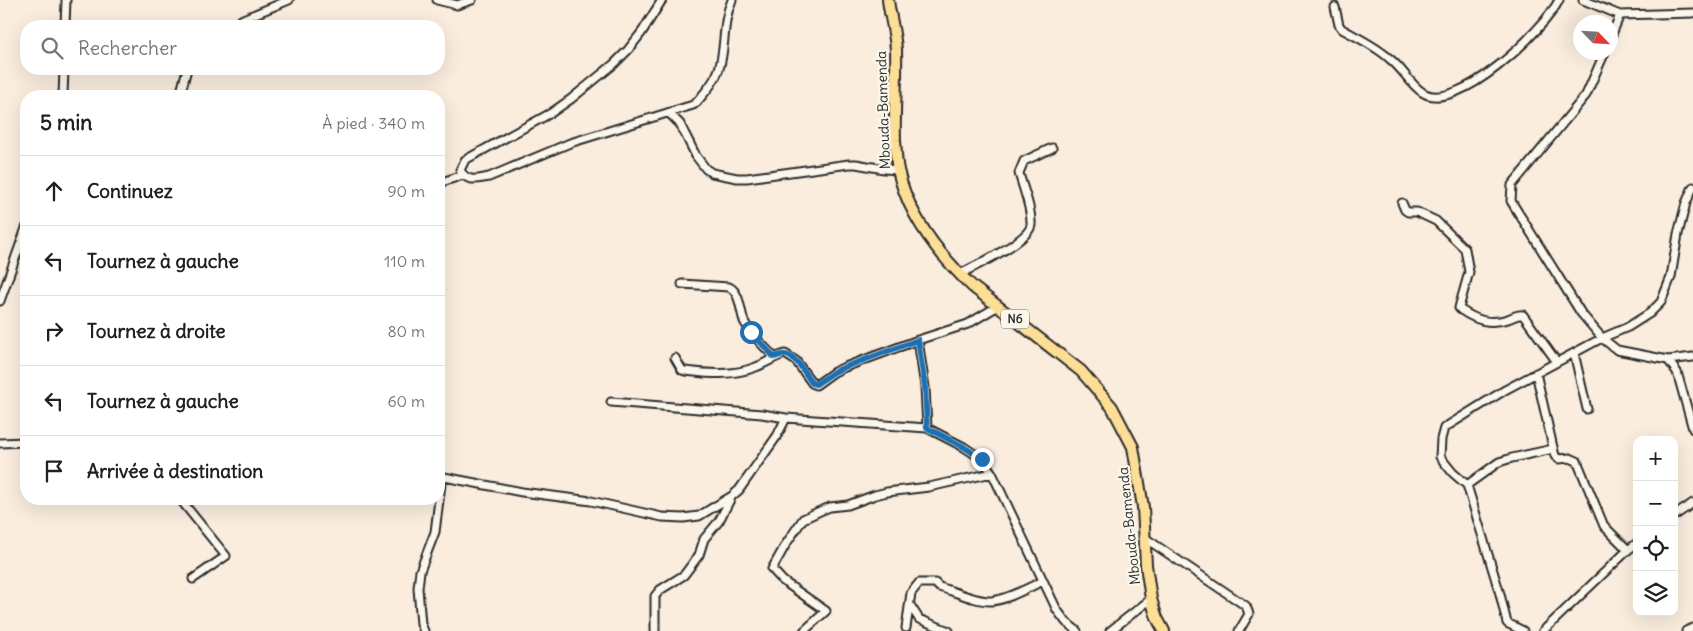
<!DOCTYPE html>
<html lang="fr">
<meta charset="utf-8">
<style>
:root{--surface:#fff;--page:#f2f2f2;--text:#202124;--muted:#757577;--line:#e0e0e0}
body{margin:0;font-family:Delius,sans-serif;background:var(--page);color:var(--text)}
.controls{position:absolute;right:15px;bottom:15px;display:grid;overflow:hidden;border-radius:10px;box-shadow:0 5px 20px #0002}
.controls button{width:45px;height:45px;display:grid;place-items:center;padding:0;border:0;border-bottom:1px solid var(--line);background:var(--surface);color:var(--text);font:25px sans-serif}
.compass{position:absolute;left:1573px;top:15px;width:45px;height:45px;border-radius:50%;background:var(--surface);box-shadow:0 5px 20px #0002;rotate:115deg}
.stop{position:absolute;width:15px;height:15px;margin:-11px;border:4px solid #1f6fb2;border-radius:50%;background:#fff}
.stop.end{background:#1f6fb2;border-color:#fff;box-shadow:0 1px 5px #0008}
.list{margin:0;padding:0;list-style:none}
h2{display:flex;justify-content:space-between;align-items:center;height:65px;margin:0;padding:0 20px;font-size:21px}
h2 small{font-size:16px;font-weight:400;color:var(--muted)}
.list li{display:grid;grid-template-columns:32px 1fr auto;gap:15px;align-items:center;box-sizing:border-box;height:70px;padding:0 20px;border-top:1px solid var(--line)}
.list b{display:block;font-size:19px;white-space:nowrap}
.list em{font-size:16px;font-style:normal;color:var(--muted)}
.icon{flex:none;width:28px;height:28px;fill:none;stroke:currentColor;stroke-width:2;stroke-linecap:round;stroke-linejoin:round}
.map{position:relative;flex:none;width:1693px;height:631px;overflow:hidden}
.search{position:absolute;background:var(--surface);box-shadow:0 5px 20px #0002;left:20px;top:20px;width:425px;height:55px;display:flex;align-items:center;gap:12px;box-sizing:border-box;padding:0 18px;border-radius:20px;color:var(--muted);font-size:19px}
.panel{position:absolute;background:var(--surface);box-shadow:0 5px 20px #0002;left:20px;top:90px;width:425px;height:415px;border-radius:20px}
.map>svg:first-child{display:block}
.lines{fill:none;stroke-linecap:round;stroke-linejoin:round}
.minor-casing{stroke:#2b2b2b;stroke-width:11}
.highway-casing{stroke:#2b2b2b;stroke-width:14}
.minor{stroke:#fbf7ec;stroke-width:7}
.highway{stroke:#fdde96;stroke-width:10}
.route{stroke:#1f6fb2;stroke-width:6}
.labels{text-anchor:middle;stroke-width:4.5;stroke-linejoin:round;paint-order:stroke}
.shield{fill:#fbf7ec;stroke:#696865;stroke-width:1}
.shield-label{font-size:12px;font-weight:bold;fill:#2b2b2b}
.street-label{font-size:14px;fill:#2b2b2b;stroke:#fbf7ec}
</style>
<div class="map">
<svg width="1693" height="631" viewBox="0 0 1693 631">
<rect width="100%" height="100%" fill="#faedde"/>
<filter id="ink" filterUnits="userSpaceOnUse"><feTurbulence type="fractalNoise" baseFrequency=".02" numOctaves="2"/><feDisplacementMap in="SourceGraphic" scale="10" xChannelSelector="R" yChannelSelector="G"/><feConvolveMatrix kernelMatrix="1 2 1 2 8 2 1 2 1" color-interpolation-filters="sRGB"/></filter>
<g filter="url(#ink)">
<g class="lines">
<!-- minor casing -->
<g class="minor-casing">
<path id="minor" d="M437 0 457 5 472 0
M662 0 642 32 628 50 614 64 571 99 551 113 465 160 460 170C467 183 477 179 489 177L570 143 693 105 697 102C705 92 715 82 719 69 726 47 722 22 732 0
M1583 0 1620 15 1693 13
M1335 7 1339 25 1342 29C1358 38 1376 46 1390 59 1402 68 1410 84 1422 92 1456 116 1545 29 1559 0
M65 26 66 0
M231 26 243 19 289 0
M1610 39 1620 15
M1605 52 1586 95 1512 185 1511 201 1581 313 1602 338 1617 350 1668 360 1677 372 1693 429
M63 96 64 69
M180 96 187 69
M669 113 680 124 696 156 706 169 712 173 737 178H747L849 164H856L884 169 898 170
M439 183 463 175
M1402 203 1405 210 1408 212H1417L1436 221 1465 249 1469 272 1460 304 1459 308 1461 310C1476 320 1489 325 1508 319 1514 317 1517 314 1523 315L1557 362
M960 274C975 266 1029 241 1031 225 1032 208 1023 189 1019 173L1024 161 1052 148
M682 284 729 287C740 292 740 310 744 321 750 334 764 346 774 357
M0 301 26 228
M918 340 925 387 927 428
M1574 353 1587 409
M675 358 682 370 685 371C709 374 733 376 756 367 766 363 774 357 785 354L796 361 812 383 816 385 834 372 845 367 918 340 968 324 998 306
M1668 360 1693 357
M1536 373 1555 456 1559 459 1570 458 1577 461 1604 526 1628 550
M611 402 762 414 786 418
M0 443 26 442
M439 476 522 492 591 501 662 517 683 518 699 516 732 496 739 490 777 436 786 418 927 428 964 447 982 459 992 473 1057 610 1066 622 1077 631
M1467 485 1499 462 1512 458 1553 449
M180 499 226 556 193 579
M1674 516 1693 503
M1145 538 1246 606 1249 614 1239 631
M910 605 919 619 949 631
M906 628 911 593 919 583H935L939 587C954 591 977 602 992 601 1009 599 1027 588 1043 581
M424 631 421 624 418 588 420 571 435 532 442 476
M655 631V596L660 590 684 575 699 555 704 539 719 521 732 496
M804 631 826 611 783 581 772 569 786 544 803 519 820 511 830 507 848 505 875 495 887 492 929 487 992 473
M1110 631 1151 599
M1523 631 1507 623 1500 594 1467 485 1453 473 1440 457 1441 439 1444 428 1505 390 1602 338 1628 327 1650 313 1661 302 1671 277 1678 234 1686 203 1693 187
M1543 631 1628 550 1637 543
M1686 631 1693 628"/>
</g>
<!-- highway casing -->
<g class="highway-casing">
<path id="highway" d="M888 0C890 16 895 33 896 49 897 79 894 110 895 140 896 150 896 161 898 170 908 216 940 256 973 287L1081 371 1112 407 1133 447 1143 507 1146 565 1151 599 1157 618 1164 631"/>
</g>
<!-- minor -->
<use href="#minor" class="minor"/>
<!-- highway -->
<use href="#highway" class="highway"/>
</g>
</g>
<g class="lines" filter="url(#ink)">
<!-- route -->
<path class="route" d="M751 332 774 357C778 356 782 354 786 355 797 357 806 375 812 383L816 384 834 372 845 367 918 340 925 387 927 428 964 447 982 459"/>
</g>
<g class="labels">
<!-- shield labels -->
<rect class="shield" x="1001" y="309.5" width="28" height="19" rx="4"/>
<g class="shield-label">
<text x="1015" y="323">N6</text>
</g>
<!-- street labels -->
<g class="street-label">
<text transform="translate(883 110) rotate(-92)" y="5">Mbouda-Bamenda</text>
<text transform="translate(1129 526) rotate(-96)" y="5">Mbouda-Bamenda</text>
</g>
</g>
</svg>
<div class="controls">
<button>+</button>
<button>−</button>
<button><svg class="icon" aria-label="locate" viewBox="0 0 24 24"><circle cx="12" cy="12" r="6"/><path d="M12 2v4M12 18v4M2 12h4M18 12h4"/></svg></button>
<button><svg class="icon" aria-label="layers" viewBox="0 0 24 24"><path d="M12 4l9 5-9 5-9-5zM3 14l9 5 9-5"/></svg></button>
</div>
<svg class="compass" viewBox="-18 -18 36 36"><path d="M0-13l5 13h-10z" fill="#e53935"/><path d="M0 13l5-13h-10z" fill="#757577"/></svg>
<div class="stop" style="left:751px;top:332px"></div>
<div class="stop end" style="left:982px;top:459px"></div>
<div class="search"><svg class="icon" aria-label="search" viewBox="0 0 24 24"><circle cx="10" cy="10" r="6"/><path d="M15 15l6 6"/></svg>Rechercher</div>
<section class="panel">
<h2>5 min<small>À pied · 340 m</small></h2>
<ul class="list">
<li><svg class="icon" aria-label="ahead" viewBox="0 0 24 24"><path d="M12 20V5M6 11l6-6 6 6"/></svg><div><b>Continuez</b></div><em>90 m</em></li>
<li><svg class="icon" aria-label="left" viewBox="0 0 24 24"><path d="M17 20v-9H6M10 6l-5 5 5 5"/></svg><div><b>Tournez à gauche</b></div><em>110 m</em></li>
<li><svg class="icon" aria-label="right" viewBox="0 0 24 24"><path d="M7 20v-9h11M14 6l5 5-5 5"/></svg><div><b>Tournez à droite</b></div><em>80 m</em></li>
<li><svg class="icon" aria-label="left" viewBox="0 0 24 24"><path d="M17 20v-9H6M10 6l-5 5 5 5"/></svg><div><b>Tournez à gauche</b></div><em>60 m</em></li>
<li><svg class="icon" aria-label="arrive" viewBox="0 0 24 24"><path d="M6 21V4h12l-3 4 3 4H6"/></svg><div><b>Arrivée à destination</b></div></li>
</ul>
</section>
</div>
